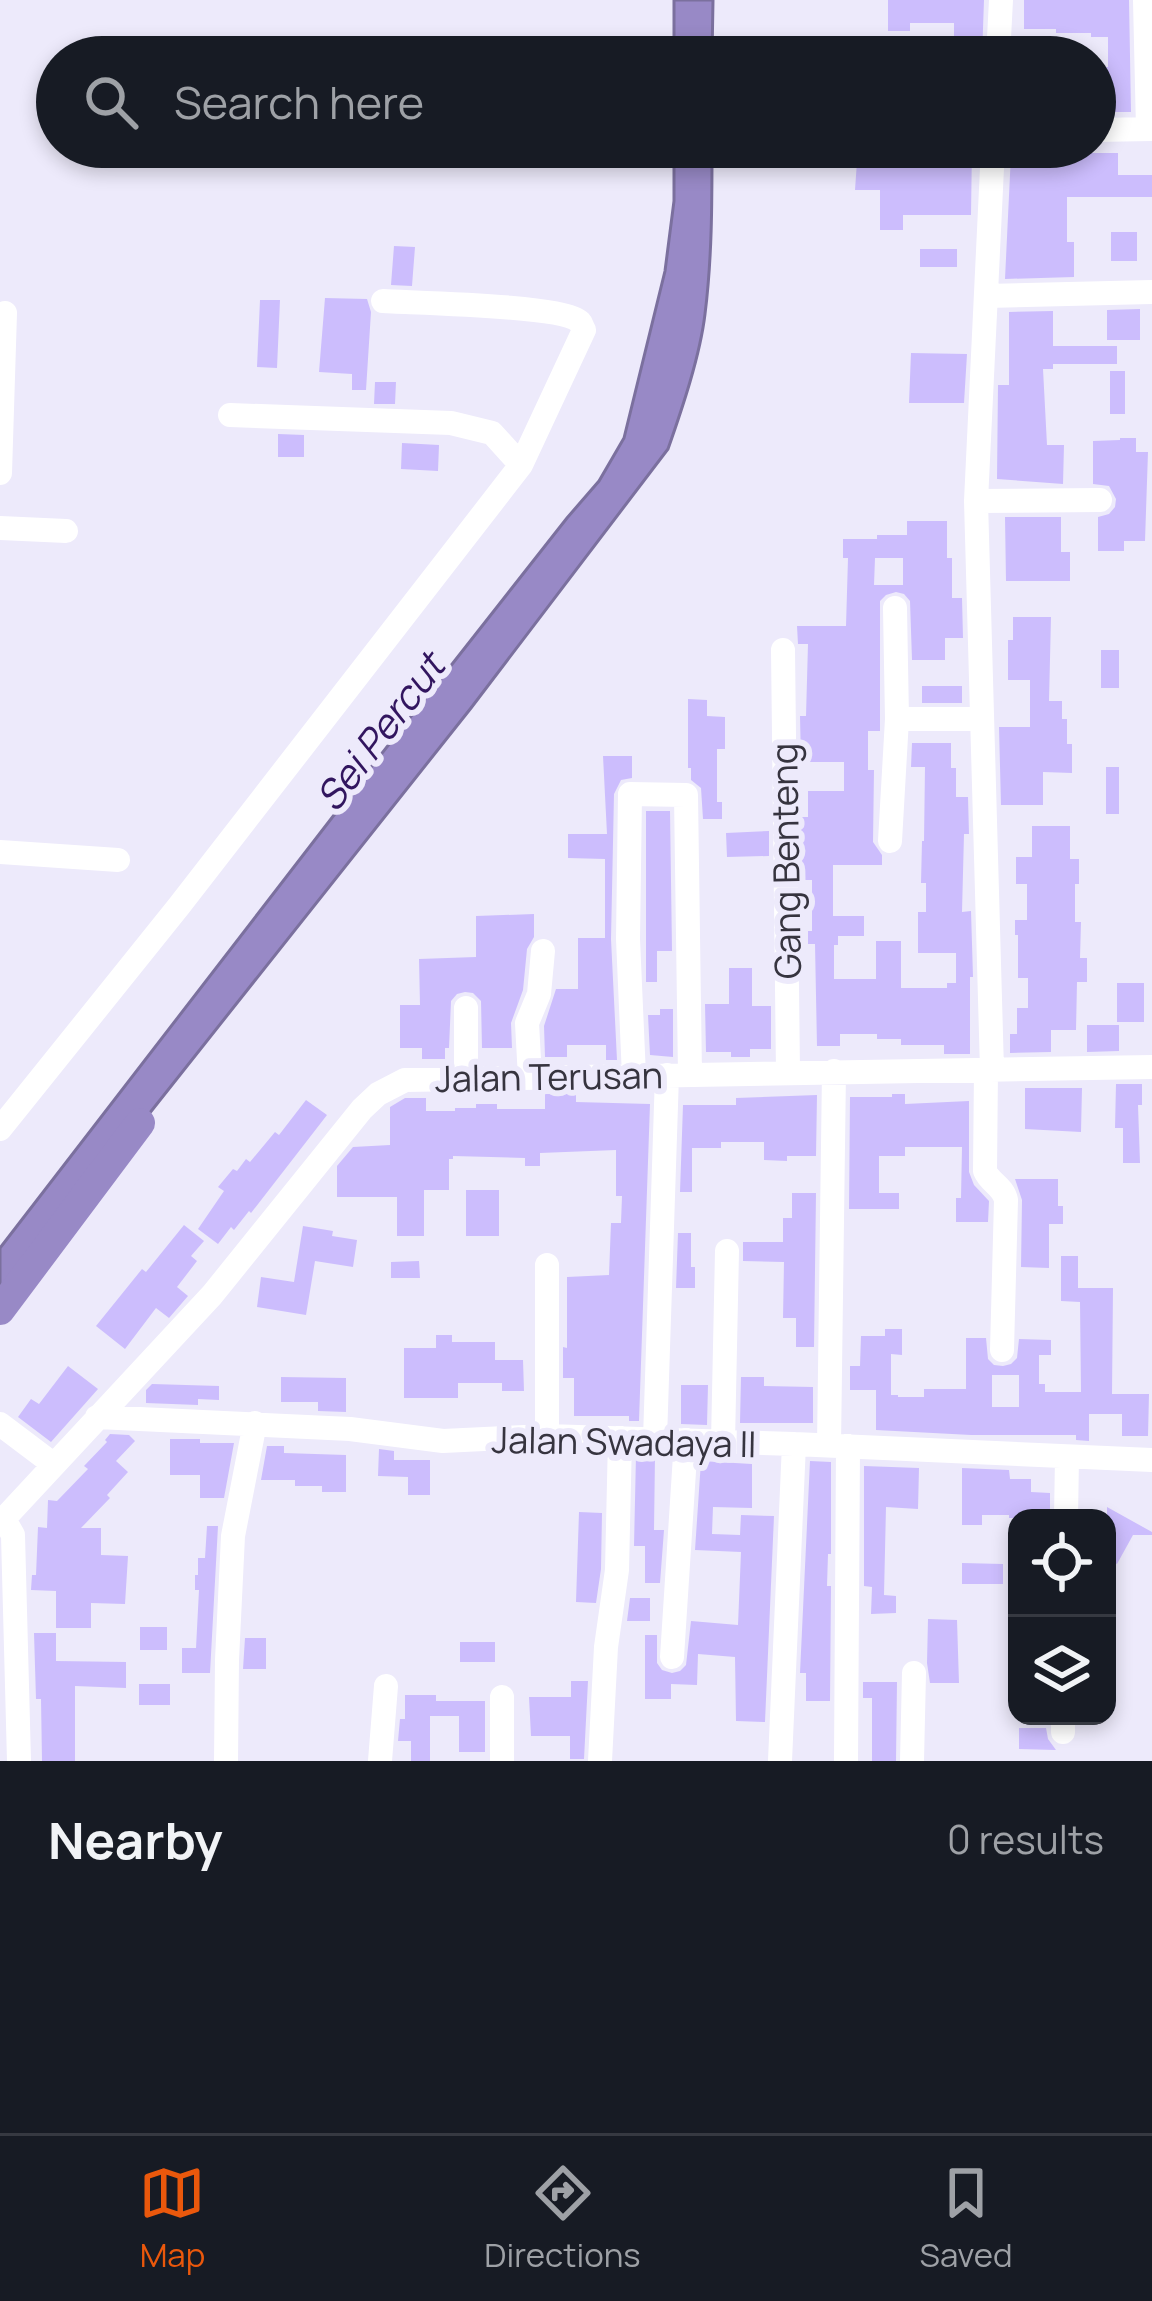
<!DOCTYPE html>
<style>
:root{--surface:#171b24;--page:#242831;--text:#f1f3f6;--muted:#9ea1a6;--line:#363941;--accent:#ea580c}
body{margin:0;font-family:Manrope,sans-serif;background:var(--page);color:var(--text)}
.controls{position:absolute;right:36px;bottom:36px;display:grid;overflow:hidden;border-radius:24px;box-shadow:0 6px 18px #0003}
.controls button{width:108px;height:108px;display:grid;place-items:center;padding:0;border:0;border-bottom:3px solid var(--line);background:var(--surface);color:var(--text);font:60px sans-serif}
.list{margin:0;padding:0;list-style:none}
h2{display:flex;justify-content:space-between;align-items:center;height:156px;margin:0;padding:0 48px;font-size:51px}
h2 small{font-size:39px;font-weight:400;color:var(--muted)}
.icon{flex:none;width:66px;height:66px;fill:none;stroke:currentColor;stroke-width:2;stroke-linecap:round;stroke-linejoin:round}
.map{position:relative;flex:none;width:1152px;height:1761px;overflow:hidden}
.search{position:absolute;background:var(--surface);box-shadow:0 6px 18px #0003;left:36px;right:36px;top:36px;height:132px;display:flex;align-items:center;gap:30px;box-sizing:border-box;padding:0 42px;border-radius:66px;color:var(--muted);font-size:45px}
.sheet{height:372px;background:var(--surface)}
nav{display:flex;justify-content:space-around;align-items:center;box-sizing:border-box;height:168px;border-top:3px solid var(--line);background:var(--surface);font-size:33px;color:var(--muted)}
nav a{display:grid;justify-items:center;gap:6px}
nav .on{color:var(--accent)}
.map>svg:first-child{display:block}
.water{fill:#9889c6;stroke:#7b709e;stroke-width:3}
.lines{fill:none;stroke-linecap:round;stroke-linejoin:round}
.river{stroke:#9889c6;stroke-width:30}
.building{fill:#ccbdfd;fill-rule:evenodd}
.minor{stroke:#fff;stroke-width:24}
.labels{text-anchor:middle;stroke-width:12;stroke-linejoin:round;paint-order:stroke}
.street-label{font-size:36px;fill:#36343f;stroke:#edeafb}
.water-label{font-size:39px;font-style:italic;fill:#32165f;stroke:#edeafb}
</style>
<div class="map">
<svg width="1152" height="1761" viewBox="0 0 1152 1761">
<rect width="100%" height="100%" fill="#edeafb"/>
<!-- water -->
<path class="water" d="M674 0H713L712 57H674Z
M674 147H712C712 203 712 259 705 314 700 356 682 409 668 449L471 708 118 1153 0 1308V1248L368 771 567 518 599 481 624 438 665 271 674 201Z"/>
<g class="lines">
<!-- river -->
<path class="river" d="M0 1310 140 1123"/>
</g>
<!-- building -->
<path class="building" d="M888 0H984L982 57H954V23H910V31H888Z
M1024 0H1129L1131 112H1108V99H1095V67H1108V37H1091V33H1056V29H1024Z
M858 147H972L971 215H903V230H880V190H855Z
M1061 148 1074 149V153H1118V175H1152V197H1067V242H1074V277L1005 279 1011 154H1061Z
M1111 232H1137V261H1111Z
M394 246 415 247 412 286 391 285Z
M920 249H957V267H920Z
M325 298 367 299 371 312 366 390H352V374L319 372Z
M260 300H280L277 368 257 367Z
M1140 309V340H1107V310Z
M1053 311V346H1117V364H1053V369H1043L1047 445H1064L1063 484 997 479 998 385H1009V312Z
M911 353 967 354 964 403H909Z
M1110 371H1125V414H1110Z
M375 382H396L395 404H374Z
M278 434 304 435V457H278Z
M1120 438H1136V452H1148L1145 541H1124V551H1098V517L1109 514 1115 507 1116 499 1109 486 1093 484V441L1120 440Z
M402 443 439 445 438 471 401 469Z
M1005 517H1061V552H1070V581H1006Z
M907 521H947V558H952V598H962L963 638H945V660H912L910 601 904 594 896 592 886 595 880 601V731H868V770H874L873 842 882 855V865H833V916H864V936H838V945H834V979H876V941H901V988H947V983H956V953H918V912H926V883H921L922 841H924L925 767H911L912 743H951V768H956V797H968L969 834H964L962 912 971 911 973 977H970V1054H944V1045H901V1039H877V1034H840V1046H817L815 944H808V931H812V880H802L801 817H808V791H844V762H801L800 716H806L808 644H798L797 626H846L848 558H843V539H877V535H907ZM875 558H903V585H874Z
M1013 617H1051L1049 701H1062V719H1067V744H1072V773L1043 772V805H1001L999 727H1030V680H1008V640H1013Z
M1101 650H1119V688H1101Z
M922 686H962V703H922Z
M688 699 707 700V716L725 717V749H717V802H722V819H703L701 788 691 780V768H688Z
M603 756H632V778L621 780 614 794 611 939 617 1060H606V1045H567V1057H545L544 1026 556 989H578V938H605V859L568 858V834H607Z
M1106 767H1119V814H1106Z
M646 811H670L672 951H657V982H646Z
M1032 826H1070V859H1079V884H1075V922H1081L1080 958H1087V982H1077L1076 1030H1051V1052L1010 1053V1034H1017V1008H1028V978H1018V935H1015V920H1027V884H1016V857H1032Z
M769 831V856L727 857 726 833Z
M534 914V937L527 949 523 990 511 1023 512 1048H482L481 1001 473 993 465 992 457 994 451 1001 449 1048H445V1059H422V1048H400V1005H420L419 959 476 957V916Z
M729 968H752V1006H771V1049H750V1057H731V1052H706L705 1004H729Z
M1117 983H1144V1022H1117Z
M660 1009H673V1057L650 1055 648 1015H660Z
M1087 1025H1119V1051L1087 1052Z
M1116 1084H1142V1105H1138L1140 1163H1123V1128H1115Z
M1025 1088H1082L1081 1132 1025 1129Z
M545 1094H576V1102L650 1104 639 1421H629V1416H574V1378H563V1347L567 1348V1277L609 1275 611 1223H621L622 1196H616V1150L540 1153V1166H525V1158L453 1156V1159H449V1190H424V1236H397V1197H337V1166L353 1147 390 1145V1107L405 1098H426V1111H455V1108H476V1104H497V1109H545Z
M892 1094H905V1104L969 1101V1172L974 1185 989 1201 988 1222H956V1198H961L962 1147H905V1156H879V1193H899V1209H849L850 1097H892Z
M817 1095 816 1156H787V1161L764 1160V1142H721V1148H692V1192H680L683 1105H736V1098Z
M306 1100 327 1115 251 1213 249 1211 234 1230 231 1227 218 1244 198 1229 224 1191 218 1187 233 1169 237 1171 246 1159 250 1162 275 1132 279 1135Z
M1015 1179H1058V1206H1063V1224H1049V1268L1021 1267 1022 1200Z
M466 1190H499V1236H466Z
M792 1193H816L814 1347H796V1318H783L784 1262 743 1261V1242H783V1218H792Z
M184 1225 204 1241 191 1256 197 1261 177 1287 188 1296 169 1318 156 1308 125 1349 96 1326 142 1269 146 1272Z
M303 1226 333 1231 332 1236 357 1240 353 1267 315 1261 306 1315 257 1307 261 1277 294 1282Z
M678 1233H691V1267H695V1288H676Z
M1061 1256H1078V1288H1113L1112 1394H1149L1148 1436H1122V1414H1089V1441L1076 1440V1435H971L876 1430V1390H850V1366H860L861 1336H885V1329H902V1355L891 1354V1395H898V1397H924V1389H966V1338H986L988 1359 994 1365 1003 1366 1011 1364 1017 1358 1019 1339 1051 1340V1355H1039V1384H1045V1392H1081L1080 1302 1061 1301ZM992 1375H1019V1407H992Z
M419 1261 420 1278H391V1262Z
M436 1335H452V1342H495V1360H523L524 1391H502V1383H458V1398H404V1348H436Z
M68 1366 98 1389 51 1442 18 1417 31 1399 39 1404Z
M281 1377 346 1378V1412L318 1411V1402H281Z
M741 1377H764V1386L813 1387V1423H740Z
M152 1384 219 1386V1400L198 1399V1405L146 1403V1390Z
M681 1385H708L707 1425 681 1424Z
M110 1434 129 1435 135 1441 116 1461 128 1472 107 1495 110 1498 81 1528H101V1555L128 1556 125 1604 91 1603V1628H56V1591L31 1590 32 1575H36L38 1527 47 1528 48 1500 57 1501 88 1469 84 1466 107 1442 105 1440Z
M170 1439H200V1443H234L224 1498H200V1475H170Z
M267 1446H284V1453L346 1455V1492H322V1486H295V1480H261Z
M379 1449 394 1451V1460H430V1495H408V1477L378 1476Z
M636 1455 655 1456 654 1530H664L660 1583H645V1546H634Z
M701 1461 752 1464V1508L713 1507 712 1534 740 1535 741 1515 774 1516 765 1722 736 1721 735 1657 698 1654 697 1685 671 1684V1699H645V1635H657V1663L662 1670 672 1673 680 1671 686 1665 691 1621 738 1625 741 1552 695 1550Z
M810 1461 831 1462V1554H828L827 1586H831L830 1701H806V1673H800Z
M864 1466 919 1468 918 1509 886 1507 884 1595 896 1596V1613L871 1614 872 1587 864 1586Z
M962 1468 1009 1470 1010 1479H1031V1492L1050 1493V1518H1009V1515H982V1525H962Z
M1107 1507 1152 1532V1535H1133L1117 1564 1107 1558Z
M579 1512 602 1513 601 1569 596 1603 576 1602Z
M207 1526H218L210 1673H182V1648H196L199 1590H195V1575H198V1558H205Z
M962 1563 1003 1564V1584H962Z
M630 1598H650V1621H627Z
M928 1619 957 1620 959 1683H930L927 1663Z
M140 1627H167V1650H140Z
M34 1633H56V1661L126 1662V1688L75 1686V1761H42L41 1699H36Z
M245 1638H266V1669H243Z
M460 1642H495V1662H460Z
M571 1681H588L584 1759H570V1736H531L529 1697H571Z
M863 1682H897L896 1761H872V1698H863Z
M139 1684H170V1705H139Z
M405 1695H436V1701H485V1752H459V1716H430V1761H411V1741H398L400 1719H405Z
M1019 1728H1046L1048 1739 1056 1750 1019 1749Z"/>
<g class="lines">
<!-- minor -->
<path class="minor" d="M1145 0 1148 129
M998 57 1001 0
M1095 130 1152 129
M986 296 1152 292
M383 301C414 303 563 305 580 322 582 324 582 327 584 330L521 465
M0 473 5 313
M976 501 1100 500
M0 528 66 531
M895 608 897 719H982
M783 650 788 1072
M890 841 897 719
M0 852 118 860
M986 1069 985 1171C990 1183 1003 1186 1006 1200L1002 1350
M992 1070 976 501 993 147
M634 1076 628 939 630 794 686 795 690 1075
M530 1078 527 1023 539 994 543 951
M466 1079V1008
M0 1129 179 906 521 465 492 433 451 423 230 415
M547 1265V1436
M97 1417 350 1429 443 1441 547 1436 794 1444 1152 1460
M0 1424 53 1464
M655 1439 667 1075
M723 1442 727 1251
M829 1445 834 1071
M1066 1518 1067 1457
M4 1519 13 1535 19 1761
M0 1523 212 1295 362 1109 378 1094 405 1080 1152 1067
M672 1657 686 1440
M1063 1732V1716
M226 1761 227 1660 233 1536 255 1423
M380 1761 386 1686
M502 1761V1697
M600 1761 606 1647 617 1570 620 1438
M780 1761 794 1444
M846 1761 848 1446
M912 1761 914 1673"/>
</g>
<g class="labels">
<!-- street labels -->
<g class="street-label">
<text transform="translate(786 861) rotate(-91)" y="13">Gang Benteng</text>
<text transform="translate(549 1077) rotate(-1)" y="13">Jalan Terusan</text>
<text transform="translate(624 1442) rotate(1)" y="13">Jalan Swadaya II</text>
</g>
<!-- water labels -->
<g class="water-label">
<text transform="translate(380 732) rotate(-53)" y="14">Sei Percut</text>
</g>
</g>
</svg>
<div class="controls">
<button><svg class="icon" aria-label="locate" viewBox="0 0 24 24"><circle cx="12" cy="12" r="6"/><path d="M12 2v4M12 18v4M2 12h4M18 12h4"/></svg></button>
<button><svg class="icon" aria-label="layers" viewBox="0 0 24 24"><path d="M12 4l9 5-9 5-9-5zM3 14l9 5 9-5"/></svg></button>
</div>
<div class="search"><svg class="icon" aria-label="search" viewBox="0 0 24 24"><circle cx="10" cy="10" r="6"/><path d="M15 15l6 6"/></svg>Search here</div>
</div>
<section class="sheet">
<h2>Nearby<small>0 results</small></h2>
<ul class="list">
</ul>
</section>
<nav>
<a class="on"><svg class="icon" aria-label="map" viewBox="0 0 24 24"><path d="M3 6l6-2 6 2 6-2v14l-6 2-6-2-6 2zM9 4v14M15 6v14"/></svg>Map</a>
<a><svg class="icon" aria-label="directions" viewBox="0 0 24 24"><path d="M12 3l9 9-9 9-9-9zM9 14v-3h6M13 9l2 2-2 2"/></svg>Directions</a>
<a><svg class="icon" aria-label="saved" viewBox="0 0 24 24"><path d="M7 4h10v16l-5-4-5 4z"/></svg>Saved</a>
</nav>
